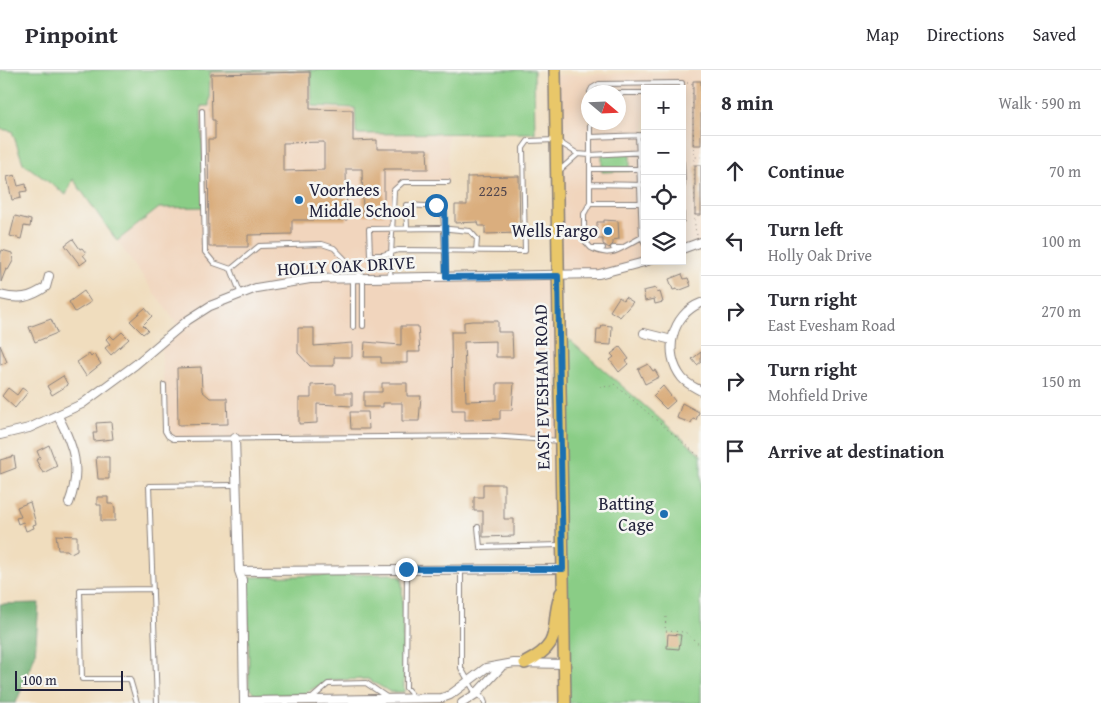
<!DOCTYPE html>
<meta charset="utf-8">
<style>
:root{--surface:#fff;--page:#f7f7f7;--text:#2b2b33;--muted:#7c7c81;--line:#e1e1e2}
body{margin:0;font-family:"Gentium Book Plus",serif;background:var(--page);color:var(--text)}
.controls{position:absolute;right:15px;top:15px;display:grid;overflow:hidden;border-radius:0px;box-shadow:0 2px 12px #0003}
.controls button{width:45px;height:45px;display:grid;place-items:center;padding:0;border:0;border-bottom:1px solid var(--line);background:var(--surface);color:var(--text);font:25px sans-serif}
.compass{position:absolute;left:581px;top:15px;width:45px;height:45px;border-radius:50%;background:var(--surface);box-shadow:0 2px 12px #0003;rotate:109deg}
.scale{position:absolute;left:15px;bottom:12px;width:108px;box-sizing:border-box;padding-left:5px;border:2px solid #22223b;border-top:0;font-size:14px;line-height:18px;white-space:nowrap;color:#22223b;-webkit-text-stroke:4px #f6f6f2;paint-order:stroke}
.stop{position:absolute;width:15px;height:15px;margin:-11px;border:4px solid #1f6fb2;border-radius:50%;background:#fff}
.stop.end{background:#1f6fb2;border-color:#fff;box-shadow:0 1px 5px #0008}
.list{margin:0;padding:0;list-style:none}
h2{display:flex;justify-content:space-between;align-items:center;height:65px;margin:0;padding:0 20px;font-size:21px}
h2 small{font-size:16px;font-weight:400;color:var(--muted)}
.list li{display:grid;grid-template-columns:32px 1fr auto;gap:15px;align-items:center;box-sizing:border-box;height:70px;padding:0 20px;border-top:1px solid var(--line)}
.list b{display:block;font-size:19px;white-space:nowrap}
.list p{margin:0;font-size:16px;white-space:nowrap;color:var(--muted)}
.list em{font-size:16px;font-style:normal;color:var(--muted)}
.icon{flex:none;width:28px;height:28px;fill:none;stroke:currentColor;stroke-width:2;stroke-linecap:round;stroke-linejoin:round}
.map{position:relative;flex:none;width:701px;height:633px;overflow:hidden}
header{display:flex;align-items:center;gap:30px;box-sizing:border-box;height:70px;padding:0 25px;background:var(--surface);border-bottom:1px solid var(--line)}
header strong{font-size:24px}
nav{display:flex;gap:28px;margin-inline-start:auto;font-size:18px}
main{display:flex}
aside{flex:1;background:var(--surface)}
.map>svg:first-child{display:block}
.built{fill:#f1d5bd;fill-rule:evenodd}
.green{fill:#8acd86;stroke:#567860}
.forest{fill:#6fb073;stroke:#486957}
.building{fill:#daae7e;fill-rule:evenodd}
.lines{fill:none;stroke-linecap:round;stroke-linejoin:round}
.service-casing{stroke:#89807c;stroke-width:6}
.minor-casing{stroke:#89807c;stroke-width:10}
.primary-casing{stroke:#89807c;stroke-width:14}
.path{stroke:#89807c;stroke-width:1;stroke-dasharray:1 4;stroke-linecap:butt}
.service{stroke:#fff;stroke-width:4}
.minor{stroke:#fff;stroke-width:8}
.primary{stroke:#e9c769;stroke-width:11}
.route{stroke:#1f6fb2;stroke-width:6}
.poi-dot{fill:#1f6fb2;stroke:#f6f6f2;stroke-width:2}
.labels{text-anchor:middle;stroke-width:5;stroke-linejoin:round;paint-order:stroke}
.number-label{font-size:15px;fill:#50454c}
.poi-label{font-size:18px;fill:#22223b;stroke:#f6f6f2;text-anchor:end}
.street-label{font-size:18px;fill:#22223b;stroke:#f6f6f2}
</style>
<header>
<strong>Pinpoint</strong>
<nav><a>Map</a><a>Directions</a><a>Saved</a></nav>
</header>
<main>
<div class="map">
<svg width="701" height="633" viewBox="0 0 701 633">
<rect width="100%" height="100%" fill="#f6f6f2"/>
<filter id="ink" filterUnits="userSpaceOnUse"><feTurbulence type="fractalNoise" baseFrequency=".02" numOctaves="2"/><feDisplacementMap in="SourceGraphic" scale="10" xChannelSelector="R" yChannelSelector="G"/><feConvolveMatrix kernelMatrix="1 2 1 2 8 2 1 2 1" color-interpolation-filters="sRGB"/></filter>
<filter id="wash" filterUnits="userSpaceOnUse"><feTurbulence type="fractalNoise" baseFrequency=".0096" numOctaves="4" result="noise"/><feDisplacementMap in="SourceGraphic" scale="20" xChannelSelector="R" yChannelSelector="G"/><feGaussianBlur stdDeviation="1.12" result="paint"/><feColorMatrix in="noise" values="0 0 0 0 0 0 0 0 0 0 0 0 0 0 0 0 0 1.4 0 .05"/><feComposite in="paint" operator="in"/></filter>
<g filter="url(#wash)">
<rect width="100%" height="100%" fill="#f0ddbe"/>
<!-- built -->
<path class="built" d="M311 0 355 38 357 64H448V112H403L394 120 391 208 558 206 556 5 701 1V172L682 179V19H645V191L616 201 558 206 560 371 490 366 173 369 166 365 161 273 179 257 117 171 159 138 205 136 201 36 209 35V2ZM588 22H618V52H588Z"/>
<!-- green -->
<path class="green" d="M0 0H534L535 63 356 64 355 38 312 36 311 0 210 2 209 36H201L205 137 159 138 117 171 73 109 66 125 23 93 12 61 0 59Z
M630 83V101L602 102V84Z
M559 261 701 385V633H565Z
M391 504 402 508 404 622H390L368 609 330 610 303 624 255 625 249 618 248 512 251 507Z"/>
<!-- forest -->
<path class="forest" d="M39 533 35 585 16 633H0V534Z"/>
<g id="blocks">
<!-- building -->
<path class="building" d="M310 2V39L353 40V71L377 70V79H427L428 99H384V145H363L362 99H346L347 150H292V164L248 165V177H209L208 69H215V50H212L211 4ZM324 72V100L283 101V73Z
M693 11H701V75H693Z
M695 95H701V145H695Z
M15 105 18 116 26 114 27 121 20 122 21 128 12 130 7 107Z
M519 106 520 163 485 164V156H479L478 152 455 153V135H467V107Z
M15 146 31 150 30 157 24 156 21 169 10 166Z
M604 150 618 151 619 169 613 170V174L609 178 603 174V169H597V152H604Z
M73 169 80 179 82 178 86 183 83 185 87 190 80 195 65 175Z
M2 180 12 183 13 191 8 200 6 199 1 212 0 186Z
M682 204 684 209 688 208 691 216 678 221 677 219 673 220 669 209Z
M656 218 657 223 660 222 663 232 655 234 654 229 645 231 643 221Z
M84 221 91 232 75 242 69 232Z
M619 227 623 230 625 227 633 232 620 247 610 241Z
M145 238 152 246 143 255 148 260 143 264 130 251Z
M51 249 57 263 35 272 29 257Z
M472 251H498V262H512L513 287H496V271L464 272 466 331 497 330V313H514L512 340H500V349L465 350V340H452L451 262H464V252Z
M602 255 612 256 611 275 596 274 597 259H601Z
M401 256H418L420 282H407V293H381V287H364L365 272 401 275Z
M298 258H314V276L352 273V287H334V296H310L298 283Z
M122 262 129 269 111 285 105 278 110 274 106 269 110 265 114 269Z
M0 275 7 292 0 295Z
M620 277 629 289 626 291 628 294 619 302 610 290 614 287 611 284Z
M701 282V292L697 295 692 289Z
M89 284 91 287 94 284 101 294 86 306 77 292Z
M648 294 653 301 655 300 659 307 645 314 638 299Z
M201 297 202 321 210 328H227L228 354 178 355 177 298Z
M63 306 68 315 52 325 47 316Z
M382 313H407V326H421L419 351H402V333H383V337H364V322H382Z
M336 314V323H352V336L317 334V353L299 354V328H311V315Z
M663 316 675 331 666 339 653 326Z
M8 318 17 325 22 318 28 322 15 338 2 326Z
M682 333 699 342 696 350 693 349 691 353 677 348Z
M350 342H368L369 359H351Z
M111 352 113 369 94 371 93 363H97L96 353Z
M49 375 57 396 43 403 36 390 40 388 37 381Z
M14 386 16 398 0 404V390Z
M96 387H109V409H98Z
M483 414H504V449H514V466L483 467V441H474V427H483Z
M97 427H108V434H113L115 438V451H101V435H97Z
M30 432 36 454 33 455 34 458 26 461 23 452 18 454 16 448 21 447 17 437Z
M56 465 77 466V480L71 483 67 480H58Z
M668 564 681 565 679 579 667 578Z"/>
</g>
</g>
<g filter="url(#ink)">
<use href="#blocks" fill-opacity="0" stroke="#89807c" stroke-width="1"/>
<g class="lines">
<!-- service casing -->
<g class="service-casing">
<path id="service" d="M590 22 592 18 599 14 682 13V19
M618 23H645
M202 41 205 182 214 193 231 199
M590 52V133L584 144V170L591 178H603
M638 65 642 167 645 174
M590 67 645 65
M682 93 683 115
M590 99H645
M559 101 578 84
M590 114 645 115
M682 115V150
M590 133H645
M407 158 406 135 443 137 446 206
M613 178H622L642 167
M593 179C605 184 611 184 622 178
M476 182 477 169 470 161 439 158 369 159 370 185H383L398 180 525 181 523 78 528 71 556 70 578 84 590 85 645 82
M231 199 259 176 322 174 334 178 363 208V256
M231 199 240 222
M390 208 394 120 403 112H448
M353 209V257
M164 315 165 361 168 366 173 369 490 366 560 371
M478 457 480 477 560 475
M407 499 406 618 414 627
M461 499V598L476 624 483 628 485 633
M311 629 328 614 366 613 388 628
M137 633 130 609H82L80 520 153 519
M157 633 149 416 236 415"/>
</g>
<!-- minor casing -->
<g class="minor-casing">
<path id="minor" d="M682 179 701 172
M0 225C19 230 30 228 46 217L49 206
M701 233C672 244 662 283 682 308 687 314 694 317 701 321
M644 263 672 270
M58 346C74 377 82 399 69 433
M0 365 29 358 82 334 135 295 188 250 210 236 256 218 310 209 599 204 648 191
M235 368 239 501 242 510 244 633
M239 501 563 499
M244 631 442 628 450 625 486 598 514 593 565 594
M462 633 476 624 501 597"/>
</g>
<!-- primary casing -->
<g class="primary-casing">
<path id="primary" d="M555 0 565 633
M525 593C567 571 548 559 561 523"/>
</g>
<!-- path -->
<path class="path" d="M687 13H692L694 86
M697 165 695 158 694 87H701
M600 316 609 317 614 314 701 388
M666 547 665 561 685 562 701 576"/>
<!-- service -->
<use href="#service" class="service"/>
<!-- minor -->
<use href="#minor" class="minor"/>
<!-- primary -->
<use href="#primary" class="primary"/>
</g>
</g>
<g class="lines" filter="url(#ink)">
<!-- route -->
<path class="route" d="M406 499H563L558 206 446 207 445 140 442 136 436 135"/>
</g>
<!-- markers -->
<g class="poi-dot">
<circle cx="299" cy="130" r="5"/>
<circle cx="608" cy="161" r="5"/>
<circle cx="664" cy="444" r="5"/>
</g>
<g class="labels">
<!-- number labels -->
<g class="number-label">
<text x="493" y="126">2225</text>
</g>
<!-- poi labels -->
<g class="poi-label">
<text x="309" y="126" text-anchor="start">Voorhees<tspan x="309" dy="21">Middle School</tspan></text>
<text x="598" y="167">Wells Fargo</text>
<text x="654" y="440">Batting<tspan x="654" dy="21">Cage</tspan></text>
</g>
<!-- street labels -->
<g class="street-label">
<text transform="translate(346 196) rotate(-3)" y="6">HOLLY OAK DRIVE</text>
<text transform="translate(542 317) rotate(-91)" y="6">EAST EVESHAM ROAD</text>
</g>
</g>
</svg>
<div class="controls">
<button>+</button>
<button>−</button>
<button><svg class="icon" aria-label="locate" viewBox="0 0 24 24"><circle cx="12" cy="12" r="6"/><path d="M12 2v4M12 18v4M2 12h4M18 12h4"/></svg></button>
<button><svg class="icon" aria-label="layers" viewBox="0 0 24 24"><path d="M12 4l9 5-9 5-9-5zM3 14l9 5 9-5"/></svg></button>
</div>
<svg class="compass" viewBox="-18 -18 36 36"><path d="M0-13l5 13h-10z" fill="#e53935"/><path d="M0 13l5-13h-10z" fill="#7c7c81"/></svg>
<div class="scale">100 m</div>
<div class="stop" style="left:436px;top:135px"></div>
<div class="stop end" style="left:406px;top:499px"></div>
</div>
<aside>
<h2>8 min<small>Walk · 590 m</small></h2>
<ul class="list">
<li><svg class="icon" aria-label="ahead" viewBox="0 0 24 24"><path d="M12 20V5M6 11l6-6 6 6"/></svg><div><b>Continue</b></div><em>70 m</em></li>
<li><svg class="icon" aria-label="left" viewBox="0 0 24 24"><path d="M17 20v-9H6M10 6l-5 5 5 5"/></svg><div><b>Turn left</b><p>Holly Oak Drive</p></div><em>100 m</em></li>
<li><svg class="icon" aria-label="right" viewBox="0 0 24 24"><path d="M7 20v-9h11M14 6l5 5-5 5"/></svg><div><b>Turn right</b><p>East Evesham Road</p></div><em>270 m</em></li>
<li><svg class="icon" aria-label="right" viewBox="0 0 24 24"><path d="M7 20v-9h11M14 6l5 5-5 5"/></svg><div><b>Turn right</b><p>Mohfield Drive</p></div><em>150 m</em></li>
<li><svg class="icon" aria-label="arrive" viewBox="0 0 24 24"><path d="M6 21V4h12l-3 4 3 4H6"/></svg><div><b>Arrive at destination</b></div></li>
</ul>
</aside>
</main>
